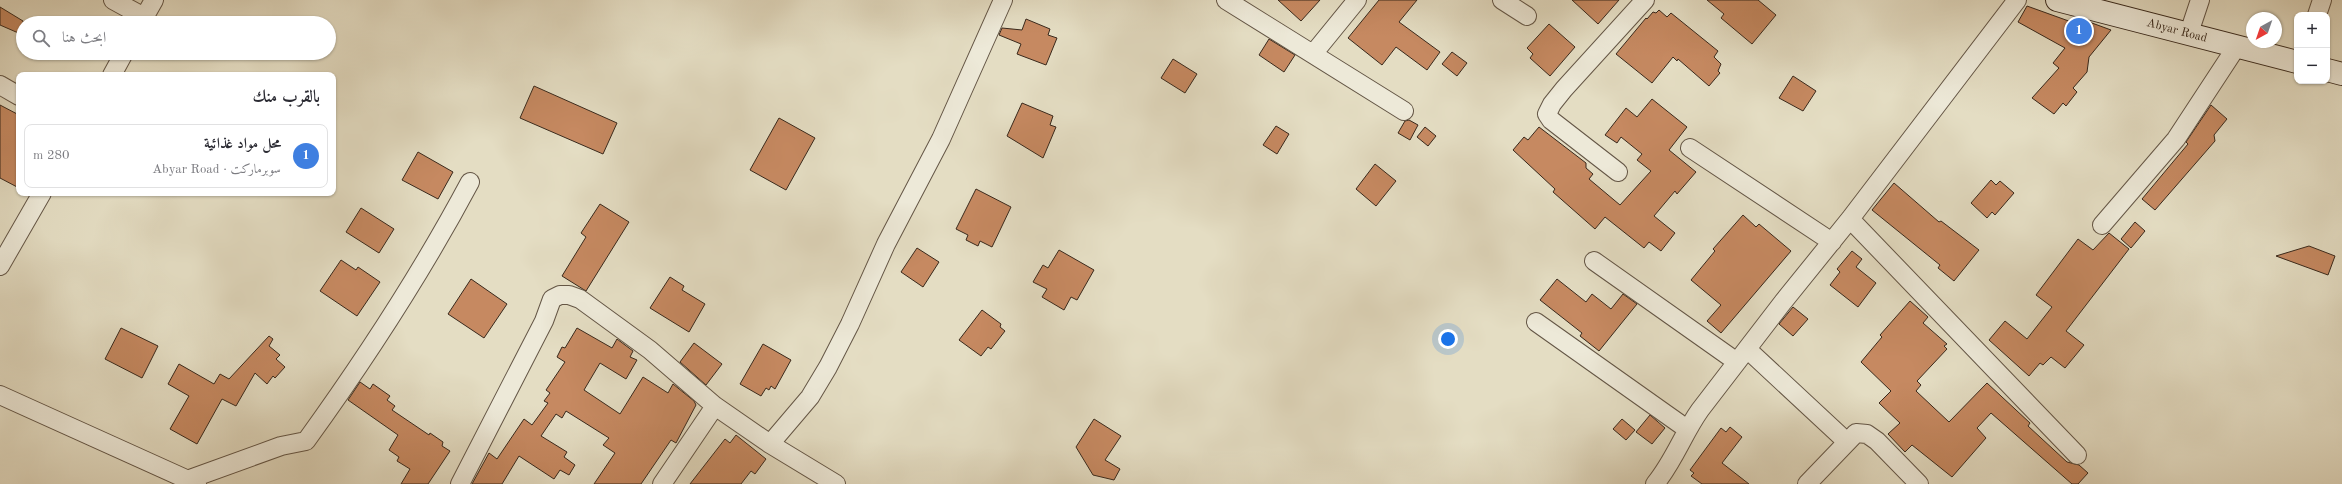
<!DOCTYPE html>
<html lang="ar">
<meta charset="utf-8">
<style>
:root{--surface:#fff;--page:#f7f7f7;--text:#2b2b33;--muted:#7c7c81;--line:#e1e1e2;--accent:#7c3aed}
body{margin:0;font-family:"Old Standard TT",Amiri,serif;background:var(--page);color:var(--text);direction:rtl}
.controls{position:absolute;right:12px;top:12px;display:grid;overflow:hidden;border-radius:8px;box-shadow:0 1px 3px #0004}
.controls button{width:36px;height:36px;display:grid;place-items:center;padding:0;border:0;border-bottom:1px solid var(--line);background:var(--surface);color:var(--text);font:20px sans-serif}
.compass{position:absolute;left:2246px;top:12px;width:36px;height:36px;border-radius:50%;background:var(--surface);box-shadow:0 1px 3px #0004;rotate:220deg}
.you{position:absolute;left:1448px;top:339px;width:14px;height:14px;margin:-10px;border:3px solid #fff;border-radius:50%;background:#1a73e8;box-shadow:0 0 0 6px #1a73e833}
.badge{display:grid;place-items:center;width:26px;height:26px;border-radius:50%;background:var(--accent);color:#fff;font-size:13px;font-weight:700}
.pin{position:absolute;translate:-50% -50%;border:2px solid #fff;box-shadow:0 1px 4px #0006}
.list{margin:0;padding:0;list-style:none}
h2{display:flex;justify-content:space-between;align-items:center;height:52px;margin:0;padding:0 16px;font-size:17px}
h2 small{font-size:13px;font-weight:400;color:var(--muted)}
.list li{display:grid;grid-template-columns:26px 1fr auto;gap:12px;align-items:center;box-sizing:border-box;height:64px;margin:0 8px 8px;padding:0 8px;border:1px solid var(--line);border-radius:8px}
.list b{display:block;font-size:15px;white-space:nowrap}
.list p{margin:0;font-size:13px;white-space:nowrap;color:var(--muted)}
.list em{font-size:13px;font-style:normal;color:var(--muted)}
.icon{flex:none;width:22px;height:22px;fill:none;stroke:currentColor;stroke-width:2;stroke-linecap:round;stroke-linejoin:round}
.map{position:relative;flex:none;width:2342px;height:484px;overflow:hidden;direction:ltr}
.search{position:absolute;background:var(--surface);box-shadow:0 1px 3px #0004;left:16px;top:16px;width:320px;height:44px;display:flex;align-items:center;gap:10px;box-sizing:border-box;padding:0 14px;border-radius:22px;color:var(--muted);font-size:15px}
.panel{position:absolute;background:var(--surface);box-shadow:0 1px 3px #0004;left:16px;top:72px;width:320px;height:124px;border-radius:8px;direction:rtl}
.map>svg:first-child{display:block}
.building{fill:#c68961;stroke:#39291c}
.lines{fill:none;stroke-linecap:round;stroke-linejoin:round}
.street-casing{stroke:#645646;stroke-width:20}
.secondary-casing{stroke:#39291c;stroke-width:24}
.street{stroke:#ede9d8;stroke-width:18}
.secondary{stroke:#ede9d8;stroke-width:22}
.labels{text-anchor:middle;stroke-width:3;stroke-linejoin:round;paint-order:stroke}
.street-label{font-size:12px;fill:#39291c;stroke:#ede9d8}
</style>
<div class="map">
<svg width="2342" height="484" viewBox="0 0 2342 484">
<rect width="100%" height="100%" fill="#e4ddc3"/>
<filter id="stains"><feTurbulence type="fractalNoise" baseFrequency=".005" numOctaves="4"/><feColorMatrix values="0 0 0 0 .2 0 0 0 0 .09 0 0 0 0 .02 0 0 0 .5 -.17"/></filter>
<radialGradient id="worn" r=".72"><stop offset=".6" stop-color="#630" stop-opacity="0"/><stop offset="1" stop-color="#630" stop-opacity=".3"/></radialGradient>
<!-- building -->
<path class="building" d="M1278 0H1320L1301 21Z
M1379 0H1417L1399 22 1440 52 1427 70 1396 47 1382 65 1348 38Z
M1572 0H1619L1598 24Z
M1707 0H1758L1776 15 1752 44 1721 18 1724 14Z
M2027 6 2077 24 2081 19 2111 30 2089 57 2087 72 2073 88 2077 92 2066 106 2063 103 2054 114 2032 98 2059 68 2053 63 2065 48 2018 22Z
M0 7 23 21V35L0 25Z
M1659 10 1667 17 1671 13 1718 51 1714 57 1721 64 1718 71 1720 73 1709 86 1678 59 1677 61 1673 57 1652 83 1616 54 1646 18 1647 19 1653 12 1656 13Z
M1026 19 1050 29 1048 35 1057 38 1046 65 1017 54 1021 44 999 35 1002 28 1022 30Z
M1549 24 1575 47 1550 76 1530 58 1533 54 1527 48Z
M1269 39 1295 55 1284 72 1259 55Z
M1452 52 1467 63 1457 76 1442 64Z
M1173 59 1197 74 1185 93 1161 78Z
M1793 76 1816 91 1803 111 1779 98Z
M534 86 617 123 603 154 520 118Z
M1652 99 1687 127 1669 150 1696 172 1677 194 1675 191 1654 216 1675 233 1661 251 1649 242 1644 248 1605 217 1595 229 1553 192 1555 189 1513 150 1524 137 1528 140 1539 127 1586 163V168L1593 174 1589 179 1620 205 1651 171 1637 160 1642 154 1621 137 1617 143 1605 135 1626 108 1637 117Z
M1022 103 1053 116 1050 125 1056 127 1043 158 1007 136Z
M0 105 19 115V188L0 178Z
M2211 105 2227 119 2214 135 2215 141 2155 210 2142 199 2188 144 2186 142Z
M779 118 815 138 786 190 750 170Z
M1409 120 1418 125 1410 140 1398 133 1405 121Z
M1276 126 1289 134 1277 154 1263 145Z
M1425 127 1436 136 1428 146 1417 137Z
M418 152 453 172 438 199 402 180Z
M1375 164 1396 181 1376 206 1356 189Z
M1991 180 1996 185 2000 181 2014 193 1995 215 1992 212 1987 218 1971 203Z
M1894 183 1939 222 1941 221 1979 250 1954 281 1938 268 1940 265 1872 210Z
M976 189 1011 207 992 247 980 241 978 246 966 240 968 235 956 229Z
M600 204 629 222 586 291 562 276 586 237 581 233Z
M361 208 394 229 379 253 346 232Z
M1743 215 1756 227 1759 224 1791 251 1721 333 1707 321 1721 305 1691 280 1715 251 1713 249Z
M2135 222 2145 231 2131 248 2121 239Z
M2109 233 2129 249 2066 331 2084 345 2065 368 2051 357 2043 365 2040 363 2029 376 1989 340 2005 321 2027 339 2052 307 2036 295 2078 239 2093 250Z
M2309 246 2335 256 2328 275 2276 256Z
M917 248 939 262 923 287 901 272Z
M1059 250 1094 270 1077 300 1071 297 1064 310 1042 297 1047 289 1033 282 1043 265 1048 268Z
M1852 251 1862 259 1856 267 1876 283 1858 307 1830 285 1840 272 1837 269Z
M341 260 356 270 358 267 380 282 357 316 320 291Z
M670 277 684 286 682 290 705 304 689 332 650 308Z
M471 279 507 304 484 338 448 314Z
M1557 279 1586 302 1592 294 1611 309 1623 294 1637 304 1599 351 1580 336 1582 333 1540 300Z
M1910 301 1928 317 1923 323 1947 344 1944 346 1947 349 1917 381 1921 385 1916 391 1949 422 1987 383 2030 423 2028 426 2067 462 2079 465 2088 473 2078 484H2072L1991 413 1977 428 1986 438 1952 477 1912 445 1905 452 1888 434 1900 423 1879 403 1891 391 1861 362 1882 337 1880 335Z
M1793 307 1808 319 1793 336 1779 324Z
M982 310 1001 324 1000 327 1005 331 991 349 988 347 981 356 959 340Z
M121 328 158 346 142 378 105 359Z
M577 328 612 348 617 339 633 351 630 357 637 360 626 379 600 363 584 390 620 414 643 377 668 393 673 384 694 401 696 405 676 443 671 440 641 484H594L615 453 603 445 609 438 566 411 562 418 556 414 541 436 567 452 564 457 575 465 569 475 560 470 554 479 519 456 502 484H472L489 453 497 459 524 419 532 425 548 403 544 401 550 393 546 390 565 362 557 357 562 347 565 348Z
M269 336 273 339 269 346 280 355 276 359 285 367 275 378 273 376 267 384 255 373 236 406 222 399 197 444 170 429 189 396 168 384 179 364 214 384 220 374 229 379Z
M694 343 722 364 706 385 680 362Z
M763 344 791 360 775 389 771 386 769 390 766 388 761 396 740 384Z
M360 382 370 389 373 384 390 396 387 400 395 406 392 410 429 435 430 433 443 442 442 446 450 451 428 484H401L410 469 397 461 399 457 389 450 398 435 348 400Z
M1650 415 1665 428 1652 444 1636 432Z
M1094 419 1121 436 1105 460 1120 469 1114 480 1093 475 1076 447Z
M1622 419 1635 430 1626 440 1613 429Z
M1730 427 1742 437 1722 463 1749 484H1702L1691 476 1694 473 1690 470 1721 428 1726 432Z
M736 435 766 459 755 474 751 471 741 484H690L725 439 730 443Z"/>
<g class="lines">
<!-- street casing -->
<g class="street-casing">
<path id="street" d="M113 0 144 17
M1226 0 1404 111
M1502 0 1527 16
M2317 15 2322 0
M141 23 154 0
M2189 33 2200 0
M1313 54 1357 0
M112 75 124 53
M0 85 19 96
M1690 148 1832 242
M1618 172 1551 120 1547 114 1552 104 1564 89 1645 0
M1850 219 2077 455
M2102 225 2176 139 2237 46
M1594 261 1737 362
M0 266 42 193
M1536 322 1687 429
M1747 349 1847 442
M0 395 197 484
M770 444 810 397 828 367 850 324 886 244 941 139 1003 0
M190 479 281 446 306 441C366 358 422 272 470 182
M460 484 544 321 552 299 560 295H569L580 299 650 350 715 406 770 444 836 484
M662 484 715 406
M1655 484C1674 461 1683 434 1700 410L1783 302 1850 219 2017 0
M1807 484 1856 433 1867 434 1877 441 1919 484"/>
</g>
<!-- secondary casing -->
<g class="secondary-casing">
<path id="secondary" d="M2057 0 2297 62
M2327 70 2342 74"/>
</g>
<!-- street -->
<use href="#street" class="street"/>
<!-- secondary -->
<use href="#secondary" class="secondary"/>
</g>
<g class="labels">
<!-- street labels -->
<g class="street-label">
<text transform="translate(2177 30) rotate(15)" y="4">Abyar Road</text>
</g>
</g>
<rect width="100%" height="100%" filter="url(#stains)"/>
<rect width="100%" height="100%" fill="url(#worn)"/>
</svg>
<div class="controls">
<button>+</button>
<button>−</button>
</div>
<svg class="compass" viewBox="-18 -18 36 36"><path d="M0-13l5 13h-10z" fill="#e53935"/><path d="M0 13l5-13h-10z" fill="#7c7c81"/></svg>
<div class="you"></div>
<div class="pin badge" style="left:2079px;top:31px;background:#3f7fe0">1</div>
<div class="search"><svg class="icon" aria-label="search" viewBox="0 0 24 24"><circle cx="10" cy="10" r="6"/><path d="M15 15l6 6"/></svg>ابحث هنا</div>
<section class="panel">
<h2>بالقرب منك<small></small></h2>
<ul class="list">
<li><span class="badge" style="background:#3f7fe0">1</span><div><b>محل مواد غذائية</b><p>سوبرماركت · Abyar Road</p></div><em>280 m</em></li>
</ul>
</section>
</div>
